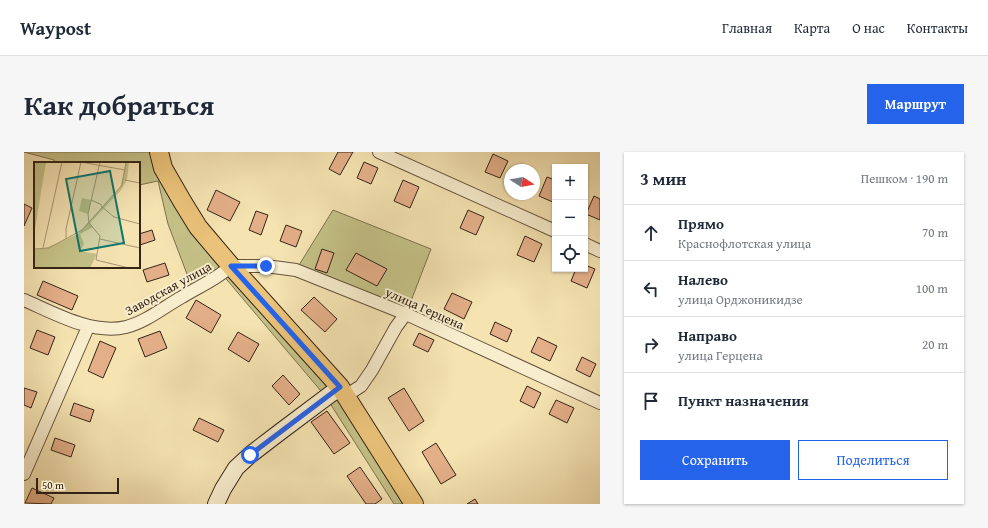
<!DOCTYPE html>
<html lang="ru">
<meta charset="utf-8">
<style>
:root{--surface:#fff;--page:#f6f6f7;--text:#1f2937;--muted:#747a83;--line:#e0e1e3;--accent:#2563eb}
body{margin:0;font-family:"Gentium Book Plus",serif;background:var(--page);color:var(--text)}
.controls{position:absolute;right:12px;top:12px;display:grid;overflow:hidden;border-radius:0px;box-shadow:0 1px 3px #0004}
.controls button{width:36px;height:36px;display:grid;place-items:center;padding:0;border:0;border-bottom:1px solid var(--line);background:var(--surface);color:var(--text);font:20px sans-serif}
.compass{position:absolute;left:480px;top:12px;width:36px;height:36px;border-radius:50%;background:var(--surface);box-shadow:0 1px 3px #0004;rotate:101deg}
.scale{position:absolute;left:12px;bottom:10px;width:83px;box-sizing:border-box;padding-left:4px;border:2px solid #352415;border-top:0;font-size:11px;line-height:14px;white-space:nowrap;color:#352415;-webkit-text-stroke:3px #f8edcd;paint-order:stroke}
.stop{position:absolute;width:12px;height:12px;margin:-9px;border:3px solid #2563eb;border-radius:50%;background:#fff}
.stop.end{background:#2563eb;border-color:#fff;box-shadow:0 1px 4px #0008}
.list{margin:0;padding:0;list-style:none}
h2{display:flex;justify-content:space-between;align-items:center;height:52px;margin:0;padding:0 16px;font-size:17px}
h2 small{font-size:13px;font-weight:400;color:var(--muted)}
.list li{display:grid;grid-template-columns:26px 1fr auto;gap:12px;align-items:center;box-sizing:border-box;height:56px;padding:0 16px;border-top:1px solid var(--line)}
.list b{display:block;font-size:15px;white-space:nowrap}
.list p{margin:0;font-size:13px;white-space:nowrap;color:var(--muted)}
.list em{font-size:13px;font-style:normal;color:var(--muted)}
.actions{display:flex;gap:8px;padding:12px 16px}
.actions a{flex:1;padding:9px 0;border:1px solid var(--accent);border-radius:0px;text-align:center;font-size:14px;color:var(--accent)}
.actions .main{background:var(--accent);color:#fff}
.icon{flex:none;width:22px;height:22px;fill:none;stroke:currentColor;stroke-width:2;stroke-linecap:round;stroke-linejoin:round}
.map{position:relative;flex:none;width:576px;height:352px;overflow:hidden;border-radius:0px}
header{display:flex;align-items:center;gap:24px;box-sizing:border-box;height:56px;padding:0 20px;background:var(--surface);border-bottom:1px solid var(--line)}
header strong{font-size:19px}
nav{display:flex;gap:22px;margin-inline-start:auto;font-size:14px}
.intro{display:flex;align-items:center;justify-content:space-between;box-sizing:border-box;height:96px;padding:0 24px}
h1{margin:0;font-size:28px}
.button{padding:10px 18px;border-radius:0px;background:var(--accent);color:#fff;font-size:14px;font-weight:700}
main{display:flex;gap:24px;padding:0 24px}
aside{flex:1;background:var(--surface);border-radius:0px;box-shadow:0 1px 3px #0004}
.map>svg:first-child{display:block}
.green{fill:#c4c187;stroke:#7c724e}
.building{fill:#e3af89;stroke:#352415}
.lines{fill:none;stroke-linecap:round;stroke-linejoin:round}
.street-casing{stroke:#65543c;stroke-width:14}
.secondary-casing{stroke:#352415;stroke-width:18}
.primary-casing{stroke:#352415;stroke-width:20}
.street{stroke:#f8edcd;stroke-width:12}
.secondary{stroke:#f8edcd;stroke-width:16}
.primary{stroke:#eac279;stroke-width:18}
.route{stroke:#2563eb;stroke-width:5}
.labels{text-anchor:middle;stroke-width:4;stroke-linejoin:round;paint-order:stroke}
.street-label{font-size:13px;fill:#352415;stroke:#f8edcd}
.inset-road{fill:none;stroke:#a89773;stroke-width:1}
.view{fill:#0f766e;fill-opacity:0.15;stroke:#0f766e;stroke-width:2}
.inset-edge{fill:none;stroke:#352415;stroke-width:2}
</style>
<header>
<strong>Waypost</strong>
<nav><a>Главная</a><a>Карта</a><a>О нас</a><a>Контакты</a></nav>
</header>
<div class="intro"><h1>Как добраться</h1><a class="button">Маршрут</a></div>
<main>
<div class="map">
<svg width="576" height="352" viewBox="0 0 576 352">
<rect width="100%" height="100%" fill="#f5e3b2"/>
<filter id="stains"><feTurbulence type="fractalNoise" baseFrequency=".005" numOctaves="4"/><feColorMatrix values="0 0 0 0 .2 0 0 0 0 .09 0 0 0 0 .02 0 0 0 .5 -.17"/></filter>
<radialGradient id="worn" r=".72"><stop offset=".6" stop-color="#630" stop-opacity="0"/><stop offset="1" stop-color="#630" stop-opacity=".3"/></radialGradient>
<!-- green -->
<path class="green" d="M0 0H135L158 49 316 235 390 352H370L302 245 198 122 169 138 144 72 134 29 115 33V11H32L30 8Z
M309 58 407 97 382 162 272 118Z"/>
<!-- building -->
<path class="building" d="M314 0H329L316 23 305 17Z
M469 2 484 9 476 26 461 20Z
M340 10 354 16 347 32 333 26Z
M523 25 531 28V51L515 44Z
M379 28 395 35 386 56 370 49Z
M192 38 216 50 206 69 183 58Z
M570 44 576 47V68L562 62Z
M0 52 8 56 0 74Z
M444 58 460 65 452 83 436 76Z
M232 59 244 63 237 83 225 78Z
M262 73 278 79 272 95 256 89Z
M128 78 131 88 116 93 115 82Z
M501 84 518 92 510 110 493 103Z
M298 97 310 101 303 121 291 117Z
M332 101 363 117 353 134 322 118Z
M141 111 145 123 123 130 119 118Z
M561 113 571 117 563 136 547 129 552 117H561Z
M19 129 54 144 48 158 13 143Z
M428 141 448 150 440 167 420 157Z
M290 145 313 167 301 180 277 158Z
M172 148 197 163 187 181 162 166Z
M471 170 488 178 483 190 466 182Z
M13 178 31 185 24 203 6 196Z
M136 179 143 196 121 205 114 187Z
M214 180 235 192 225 210 204 197Z
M395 181 410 188 404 200 389 193Z
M514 185 533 194 526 209 507 200Z
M76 189 92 196 79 226 64 219Z
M558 205 572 212 566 225 552 218Z
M259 223 276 242 265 253 248 234Z
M503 234 517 241 510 256 496 249Z
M0 236 13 240 7 256 0 253Z
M380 236 400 269 385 279 364 246Z
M532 248 550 256 543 271 525 262Z
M50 251 70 258 66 270 46 263Z
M303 259 326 291 310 302 287 270Z
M175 266 200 278 194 290 169 278Z
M31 286 51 293 47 305 27 298Z
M412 291 432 323 417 332 398 300Z
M336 315 358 347 351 352H342L323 324Z
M8 336 30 346 27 352 1 351Z
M451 347 454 352H443Z"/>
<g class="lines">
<!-- street casing -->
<g class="street-casing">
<path id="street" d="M355 0 531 79
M561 92 576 99
M0 148C30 161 68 183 102 175 122 170 140 155 158 145 174 135 193 127 207 114H242L272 118 382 162 576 251
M323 243 337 234 348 218 372 175 383 160
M0 322 64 175"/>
</g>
<!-- secondary casing -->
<g class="secondary-casing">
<path id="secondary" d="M192 352 199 337 212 316 226 303 256 280 316 235"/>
</g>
<!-- primary casing -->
<g class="primary-casing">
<path id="primary" d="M135 0 139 16 158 49 174 75 207 114 316 235 390 352"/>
</g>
<!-- street -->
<use href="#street" class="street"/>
<!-- secondary -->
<use href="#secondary" class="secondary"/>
<!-- primary -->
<use href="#primary" class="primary"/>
</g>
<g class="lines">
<!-- route -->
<path class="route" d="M226 303 316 235 207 114H242"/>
</g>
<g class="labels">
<!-- street labels -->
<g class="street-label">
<text transform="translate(144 136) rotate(-29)" y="5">Заводская улица</text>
<text transform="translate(401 156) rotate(24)" y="5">улица Герцена</text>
</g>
</g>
<!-- overview -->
<g transform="translate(10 10)">
<rect width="106" height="106" fill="#f5e3b2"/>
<path d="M0 0H12L0 73ZM92 0H95L93 18 87 28 56 61 59 65 46 72 50 82 46 89 63 92 56 106H0V87H9L44 72 86 26ZM48 36 57 38 54 52 45 49Z" fill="#c4c187"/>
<path class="inset-road" d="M47 0 91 8M91 18 106 21M57 38 68 43M67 44 80 55 106 62M32 77V67L47 0M66 77 106 86M9 86 28 0M0 87 15 86 48 68 88 23 92 0M62 98 66 74 55 61 54 52 66 0M62 98 95 106"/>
<path class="view" d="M76 9 90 81 46 89 32 17Z"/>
<rect width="106" height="106" class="inset-edge"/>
</g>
<rect width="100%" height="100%" filter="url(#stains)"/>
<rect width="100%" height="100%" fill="url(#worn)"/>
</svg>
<div class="controls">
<button>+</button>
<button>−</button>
<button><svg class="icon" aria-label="locate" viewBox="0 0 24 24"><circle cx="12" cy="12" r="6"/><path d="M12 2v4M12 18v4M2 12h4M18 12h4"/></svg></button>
</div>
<svg class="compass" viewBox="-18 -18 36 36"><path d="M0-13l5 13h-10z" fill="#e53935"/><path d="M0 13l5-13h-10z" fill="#747a83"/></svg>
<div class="scale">50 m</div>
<div class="stop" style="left:226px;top:303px"></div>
<div class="stop end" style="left:242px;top:114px"></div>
</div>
<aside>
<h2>3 мин<small>Пешком · 190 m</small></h2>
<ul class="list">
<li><svg class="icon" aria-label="ahead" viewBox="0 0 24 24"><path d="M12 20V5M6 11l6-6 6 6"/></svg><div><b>Прямо</b><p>Краснофлотская улица</p></div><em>70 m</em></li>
<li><svg class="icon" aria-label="left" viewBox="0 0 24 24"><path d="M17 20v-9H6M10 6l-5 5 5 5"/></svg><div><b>Налево</b><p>улица Орджоникидзе</p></div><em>100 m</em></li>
<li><svg class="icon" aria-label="right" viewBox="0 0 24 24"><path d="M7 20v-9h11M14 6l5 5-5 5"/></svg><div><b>Направо</b><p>улица Герцена</p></div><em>20 m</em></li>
<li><svg class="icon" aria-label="arrive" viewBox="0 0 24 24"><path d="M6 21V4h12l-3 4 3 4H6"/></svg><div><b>Пункт назначения</b></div></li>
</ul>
<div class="actions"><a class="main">Сохранить</a><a>Поделиться</a></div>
</aside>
</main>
